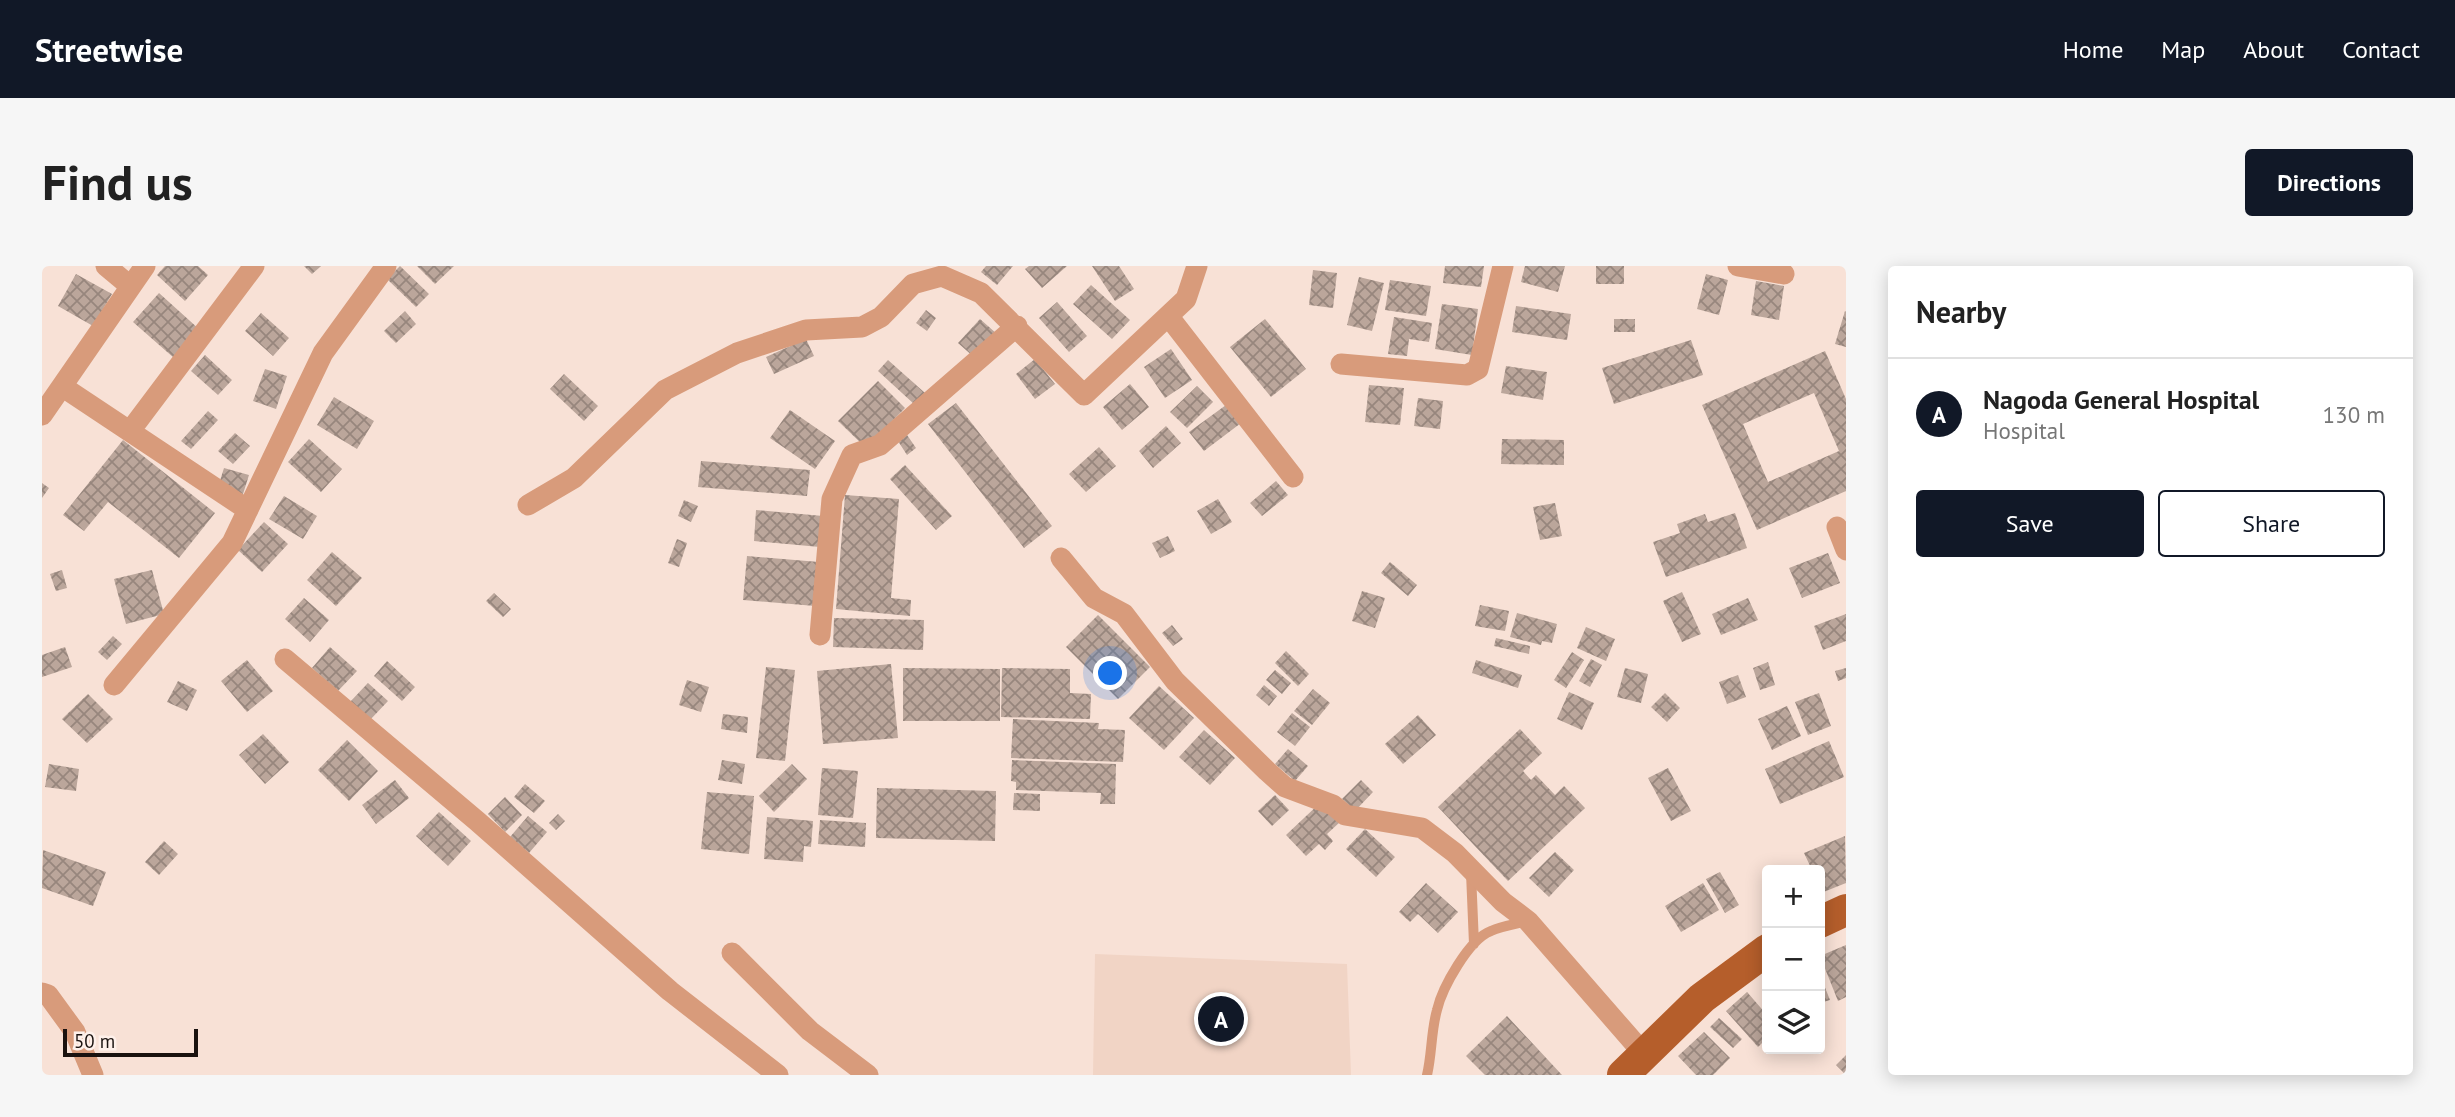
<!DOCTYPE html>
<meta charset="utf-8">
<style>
:root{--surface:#fff;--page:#f6f6f6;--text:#222;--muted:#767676;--line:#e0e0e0;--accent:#111827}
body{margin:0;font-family:"PT Sans",sans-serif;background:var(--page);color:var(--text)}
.controls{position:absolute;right:21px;bottom:21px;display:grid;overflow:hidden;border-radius:7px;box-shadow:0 4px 18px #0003}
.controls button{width:63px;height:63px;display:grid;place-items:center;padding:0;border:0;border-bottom:2px solid var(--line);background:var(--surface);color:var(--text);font:35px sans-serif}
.scale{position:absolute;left:21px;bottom:18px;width:135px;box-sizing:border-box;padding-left:7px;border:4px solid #1a120f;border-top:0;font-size:19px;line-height:24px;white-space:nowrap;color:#1a120f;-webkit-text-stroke:5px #fef0ea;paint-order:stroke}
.you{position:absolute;left:1069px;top:408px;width:24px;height:24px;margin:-18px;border:5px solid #fff;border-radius:50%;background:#1a73e8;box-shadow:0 0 0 10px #1a73e833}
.badge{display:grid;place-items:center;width:46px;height:46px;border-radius:50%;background:var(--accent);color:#fff;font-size:23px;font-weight:700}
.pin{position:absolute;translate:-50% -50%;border:4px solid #fff;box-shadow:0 2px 7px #0006}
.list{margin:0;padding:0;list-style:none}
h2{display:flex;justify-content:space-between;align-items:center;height:91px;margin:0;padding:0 28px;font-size:30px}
h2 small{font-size:23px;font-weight:400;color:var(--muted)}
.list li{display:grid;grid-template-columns:46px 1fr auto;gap:21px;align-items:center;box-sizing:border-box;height:112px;padding:0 28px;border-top:2px solid var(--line)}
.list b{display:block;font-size:26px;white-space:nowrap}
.list p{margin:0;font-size:23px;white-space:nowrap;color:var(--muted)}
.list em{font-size:23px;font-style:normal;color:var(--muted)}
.actions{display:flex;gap:14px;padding:21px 28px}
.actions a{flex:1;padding:16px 0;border:2px solid var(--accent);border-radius:7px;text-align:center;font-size:24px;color:var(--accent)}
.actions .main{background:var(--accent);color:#fff}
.icon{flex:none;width:38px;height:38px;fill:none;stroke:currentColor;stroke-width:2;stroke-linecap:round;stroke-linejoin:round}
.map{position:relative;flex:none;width:1804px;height:809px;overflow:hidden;border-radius:7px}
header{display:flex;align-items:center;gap:42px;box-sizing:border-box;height:98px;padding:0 35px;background:var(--accent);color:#fff}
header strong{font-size:33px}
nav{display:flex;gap:38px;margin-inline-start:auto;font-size:24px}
.intro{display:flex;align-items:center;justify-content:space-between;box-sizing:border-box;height:168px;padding:0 42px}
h1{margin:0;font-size:49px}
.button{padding:18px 32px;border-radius:7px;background:var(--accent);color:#fff;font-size:24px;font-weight:700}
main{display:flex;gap:42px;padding:0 42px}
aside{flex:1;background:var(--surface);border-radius:7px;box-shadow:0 4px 18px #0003}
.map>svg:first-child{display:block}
.built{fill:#f1d4c5}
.building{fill:url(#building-cross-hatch);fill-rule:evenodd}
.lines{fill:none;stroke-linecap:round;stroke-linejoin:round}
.lane{stroke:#d89b7b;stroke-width:10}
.street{stroke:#d89b7b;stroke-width:21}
.primary{stroke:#b55e2b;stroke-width:32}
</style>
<header>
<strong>Streetwise</strong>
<nav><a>Home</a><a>Map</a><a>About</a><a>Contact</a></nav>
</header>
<div class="intro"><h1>Find us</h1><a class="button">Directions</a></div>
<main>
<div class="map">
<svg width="1804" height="809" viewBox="0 0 1804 809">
<defs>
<pattern id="building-cross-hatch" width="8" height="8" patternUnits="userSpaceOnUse" patternTransform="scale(1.75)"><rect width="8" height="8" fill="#bba69b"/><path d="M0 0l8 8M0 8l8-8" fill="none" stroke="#97867d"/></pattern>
</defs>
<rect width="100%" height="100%" fill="#f8e1d6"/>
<!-- built -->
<path class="built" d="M1053 688 1305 698 1309 809H1051Z"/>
<!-- building -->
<path class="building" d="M123 0H156L166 9 143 35 115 9Z
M262 0H279L270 8Z
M358 0 387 28 374 41 345 13Z
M375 0H412L393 18Z
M944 0H971L955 19 939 6Z
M987 0H1025L1000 22 983 3Z
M1050 0H1077L1092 23 1073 35Z
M1403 0H1442L1439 21 1401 17Z
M1483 0H1523L1516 26 1479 16Z
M1554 0H1582V18H1554Z
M1271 4 1295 7 1291 42 1267 39Z
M34 8 70 28 51 60 16 40Z
M1664 8 1686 14 1677 49 1655 43Z
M1317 11 1342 17 1330 65 1305 59Z
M1348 14 1389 20 1384 50 1343 44Z
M1714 15 1742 20 1737 54 1709 49Z
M1049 19 1088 54 1070 73 1031 38Z
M117 27 158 64 132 92 91 56Z
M1015 36 1045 70 1027 86 997 52Z
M1400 38 1436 43 1430 89 1393 83Z
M1474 40 1529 48 1525 74 1470 66Z
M884 44 894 52 885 65 874 57Z
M363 45 374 58 354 77 342 65Z
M1803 45 1804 46V81L1793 78Z
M219 47 247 72 231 90 203 65Z
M1352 51 1390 57 1387 76 1367 73 1365 90 1346 88Z
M938 53 955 68 933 92 916 77Z
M1223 53 1264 103 1229 131 1188 81Z
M1572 53H1593V66H1572Z
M764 73 772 90 732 108 724 91Z
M1649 74 1661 109 1572 138 1560 102Z
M1129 83 1150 114 1123 132 1102 101Z
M1783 85 1804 133V225L1715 264 1660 139ZM1772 127 1797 185 1726 216 1701 158Z
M163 89 190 114 176 129 149 105Z
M993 93 1013 118 993 133 974 108Z
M846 94 883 127 872 138 836 105Z
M1464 100 1505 106 1501 134 1459 127Z
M223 103 245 110 234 143 211 135Z
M522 108 556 140 542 155 508 123Z
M836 115 863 142 824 182 796 155Z
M1088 118 1107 141 1080 164 1061 141Z
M1327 119 1362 122 1358 159 1323 156Z
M1155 120 1171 136 1145 162 1128 146Z
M292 131 332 155 315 183 275 159Z
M1376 132 1401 135 1398 163 1372 160Z
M914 137 1010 260 982 282 886 158Z
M1184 139 1199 157 1162 185 1147 166Z
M748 144 793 175 773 203 728 172Z
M166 145 176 154 149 183 139 175Z
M1124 160 1139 177 1111 202 1097 185Z
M863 166 874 182 865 189 854 172Z
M193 167 208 180 191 198 176 185Z
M267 173 300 203 279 226 246 196Z
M1460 173 1522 174V199L1459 198Z
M81 174 173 247 137 292 66 236 42 265 21 249Z
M1057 181 1074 200 1044 226 1027 208Z
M659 195 768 204 765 230 656 221Z
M863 199 910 250 894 264 848 213Z
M182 202 207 209 201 228 176 221Z
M1234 215 1246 229 1220 250 1208 237Z
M0 217 7 222 0 232Z
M803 229 857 233 849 332 869 334 868 350 794 343Z
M242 230 275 250 261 273 227 253Z
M1176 233 1190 256 1169 268 1155 245Z
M642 234 656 240 649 256 636 250Z
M1513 237 1520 270 1498 274 1491 241Z
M714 244 781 250 778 281 712 275Z
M1693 247 1705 282 1624 311 1611 276 1638 267 1635 258 1663 248 1666 256Z
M222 256 246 278 220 306 196 284Z
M1126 270 1133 285 1118 292 1110 277Z
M635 273 645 277 637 301 626 297Z
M290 286 320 312 294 340 265 314Z
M1786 287 1798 317 1760 332 1747 302Z
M705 290 777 296 773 340 701 334Z
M1348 296 1375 319 1366 330 1339 307Z
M20 304 25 322 14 325 8 308Z
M110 304 122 348 84 358 72 313Z
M1320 325 1343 332 1333 362 1310 355Z
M1640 326 1659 368 1640 376 1621 335Z
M452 327 469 343 461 351 444 335Z
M262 332 287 354 268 376 243 353Z
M1706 332 1716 354 1679 369 1670 348Z
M1438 339 1467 345 1463 365 1433 360Z
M1475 347 1515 358 1510 377 1500 375 1499 379 1468 371Z
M1804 348V375L1781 384 1772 360Z
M1056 349 1108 401 1076 433 1024 381Z
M792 352 882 354 881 384 791 381Z
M1130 359 1141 373 1131 380 1120 367Z
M1544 361 1573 373 1564 395 1535 382Z
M71 370 80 378 65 394 56 386Z
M1454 372 1488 380 1487 388 1452 380Z
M23 381 30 401 0 411V389Z
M288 381 315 405 296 425 270 402Z
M1244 385 1267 408 1256 420 1233 397Z
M1530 386 1542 394 1524 422 1512 414Z
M1549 393 1560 399 1548 421 1537 415Z
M205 394 231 425 205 446 179 415Z
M1434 394 1480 409 1476 422 1430 407Z
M345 395 373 421 360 435 332 410Z
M1726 396 1733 419 1718 424 1711 402Z
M849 398 856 472 781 478 775 405Z
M724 401 753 404 743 495 714 492Z
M861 402 958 403V455H861Z
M960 402 1028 403V427L1049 428 1048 453 959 451Z
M1583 402 1606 408 1599 437 1575 431Z
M1804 402V412L1796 415 1793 405Z
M1233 404 1249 417 1240 428 1224 414Z
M1696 409 1704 431 1685 438 1677 416Z
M645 414 667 421 659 446 637 439Z
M136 415 155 424 145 445 125 436Z
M326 417 346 435 328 454 308 436Z
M1222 419 1235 430 1227 440 1214 429Z
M1117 420 1152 452 1122 484 1087 452Z
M1271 423 1288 437 1270 459 1252 445Z
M1527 426 1552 437 1540 464 1515 453Z
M1623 427 1638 442 1625 456 1609 441Z
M1777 427 1789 460 1766 469 1753 436Z
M46 428 71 453 45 477 20 453Z
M1745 440 1759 470 1730 484 1716 453Z
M1250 447 1268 461 1253 480 1235 466Z
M681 448 706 451 705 467 679 463Z
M1376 449 1394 469 1361 498 1343 478Z
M971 453 1057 457 1056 463 1083 464 1081 496 969 492Z
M1478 463 1500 487 1481 505 1489 514 1494 509 1513 529 1522 520 1543 542 1466 615 1396 541Z
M1162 464 1193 492 1168 519 1137 491Z
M221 468 247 496 223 518 197 489Z
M305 474 336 505 307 535 276 504Z
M1787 475 1802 511 1738 538 1723 503Z
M1246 483 1266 500 1253 515 1233 498Z
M680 494 703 498 700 518 676 514Z
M970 494 1074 498 1073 538H1058L1059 527 974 524V516L969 515Z
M7 498 37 503 34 525 3 521Z
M750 498 765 513 732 546 717 530Z
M780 502 816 505 811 552 776 549Z
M1626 502 1649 545 1629 555 1606 512Z
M353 514 367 532 334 558 320 539Z
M1319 514 1331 526 1313 545 1300 533Z
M483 518 503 535 492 547 472 531Z
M835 522 954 525 953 575 834 572Z
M665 526 712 530 707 588 659 583Z
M972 527 998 528V545L971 544Z
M1233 529 1247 544 1230 560 1216 545Z
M463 531 480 549 463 566 446 548Z
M1279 536 1298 556 1285 568 1291 575 1283 584 1277 578 1264 590 1244 569Z
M397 546 429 575 406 600 374 570Z
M516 548 523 555 514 564 507 557Z
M486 550 505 566 487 587 468 571Z
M725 551 771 555 769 581 762 580 761 596 722 593Z
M778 554 824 557 823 581 776 578Z
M1323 563 1353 591 1334 611 1304 583Z
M1803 570 1804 617 1779 627 1778 604H1770L1762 587Z
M122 575 136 588 117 609 103 596Z
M1 584 64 606 51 640 0 622Z
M1513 586 1532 604 1507 631 1487 612Z
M1678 606 1697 639 1683 647 1664 613Z
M1384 617 1416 646 1396 667 1376 648 1368 656 1357 646Z
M1661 617 1677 644 1639 666 1623 640Z
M1804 679V731L1796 735 1778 690Z
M1778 709 1788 734 1778 737Z
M1705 726 1725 749V772L1716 781 1684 745Z
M1465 750 1520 809H1443L1424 790Z
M1677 752 1700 773 1691 782 1668 761Z
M1662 766 1688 792 1671 809H1654L1636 790Z
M1804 789V809L1794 799Z"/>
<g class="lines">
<!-- lane -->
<path class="lane" d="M1429 607 1432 678
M1385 809C1390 788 1389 765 1395 744 1400 722 1427 673 1449 665 1460 660 1474 658 1486 655"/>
<!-- street -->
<path class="street" d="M64 0 88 20
M1696 0 1742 8
M1127 51 1251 211
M1299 98 1425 109 1436 103 1461 0
M21 121 206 244
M0 149 103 0
M88 165 212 0
M486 239 532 212 623 124 695 87 764 64 820 61 839 51 871 18 900 10 939 27 1042 129 1144 33 1155 0
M1795 261 1804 284
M1019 292 1052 332 1082 348 1133 415 1225 505 1243 521 1291 539 1303 549 1380 562 1413 587 1461 636 1486 655 1602 788
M778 369 790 233 810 189 838 179 975 60
M243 393 435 555 628 725 736 809
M72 419 190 277 281 87 344 0
M690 687 768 765 826 809
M0 727 6 729 33 766 51 809"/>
<!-- primary -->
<path class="primary" d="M1778 656 1804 644
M1581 809 1660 732 1725 684"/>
</g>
</svg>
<div class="controls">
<button>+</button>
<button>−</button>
<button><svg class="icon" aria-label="layers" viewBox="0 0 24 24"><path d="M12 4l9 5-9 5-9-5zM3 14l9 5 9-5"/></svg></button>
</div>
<div class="scale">50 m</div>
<div class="you"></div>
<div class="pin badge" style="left:1179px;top:753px">A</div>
</div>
<aside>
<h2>Nearby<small></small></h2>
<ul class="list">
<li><span class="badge">A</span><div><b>Nagoda General Hospital</b><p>Hospital</p></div><em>130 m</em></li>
</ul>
<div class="actions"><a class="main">Save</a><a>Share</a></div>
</aside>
</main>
